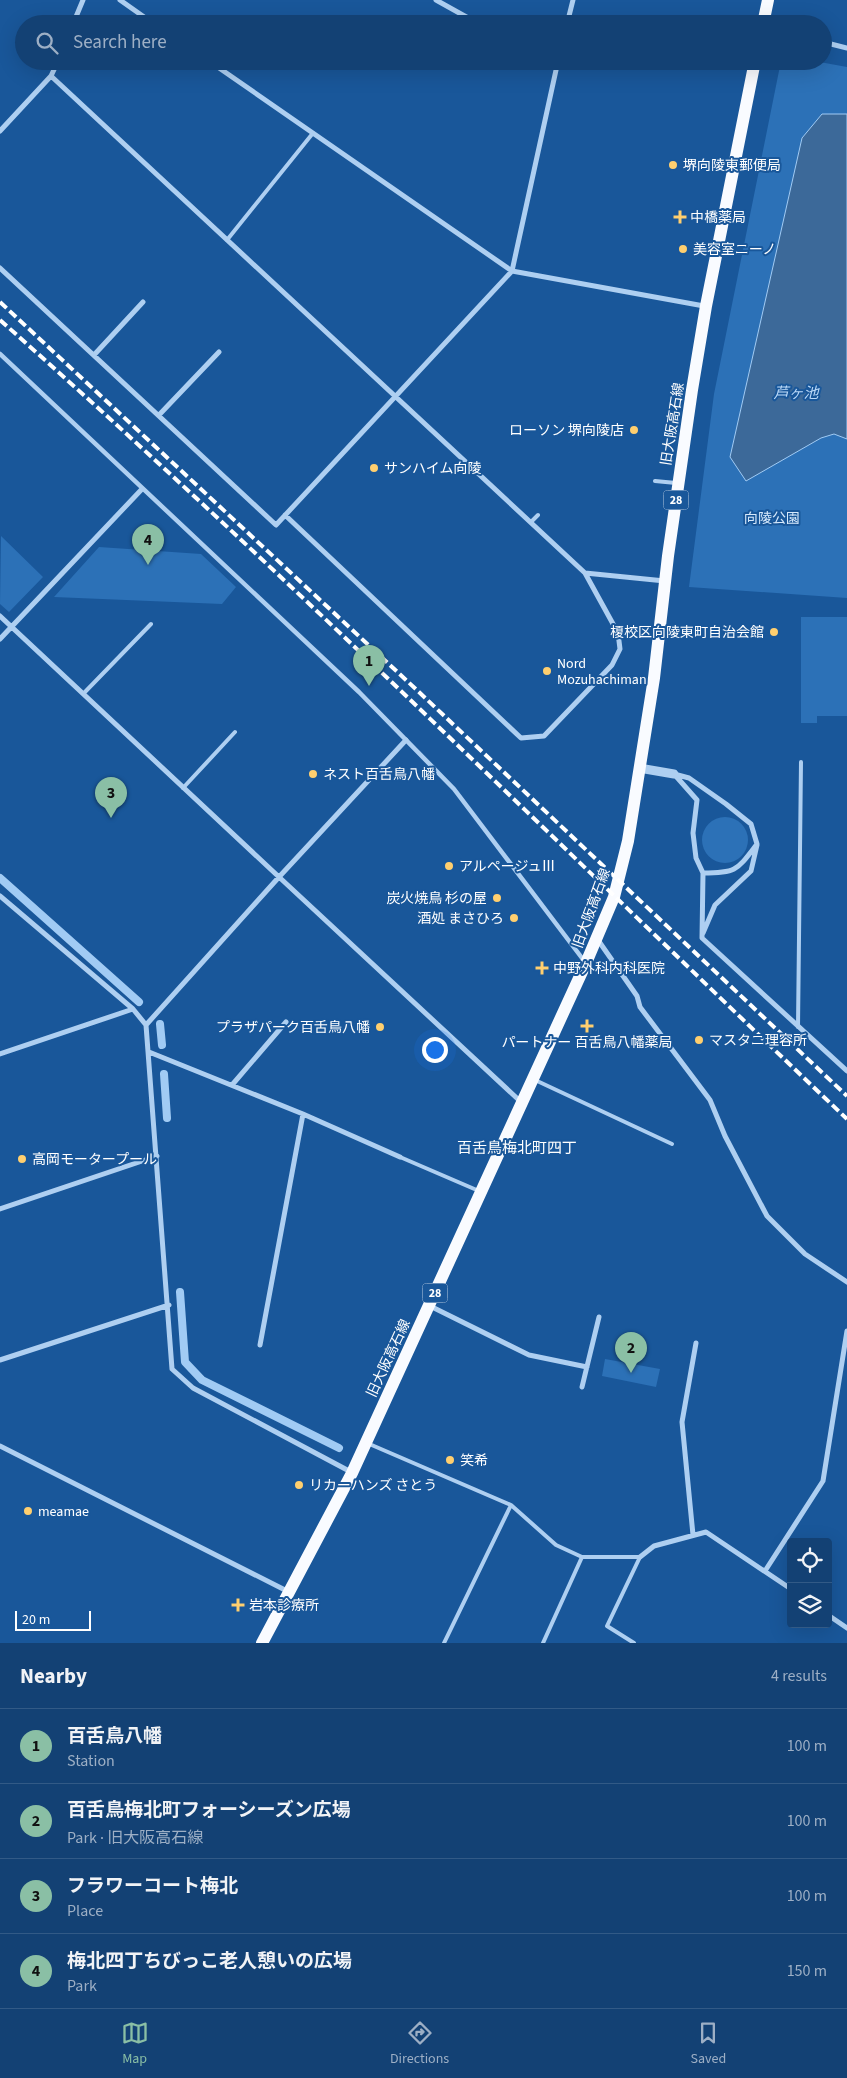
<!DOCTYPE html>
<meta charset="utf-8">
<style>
:root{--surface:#134174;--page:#204c7c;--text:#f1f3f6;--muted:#9dafc5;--line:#325a86;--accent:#8abfa5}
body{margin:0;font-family:"Source Sans 3","Noto Sans JP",sans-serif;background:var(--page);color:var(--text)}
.controls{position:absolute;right:15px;bottom:15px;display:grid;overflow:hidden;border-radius:5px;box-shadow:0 5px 20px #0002}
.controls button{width:45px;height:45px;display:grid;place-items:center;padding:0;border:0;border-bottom:1px solid var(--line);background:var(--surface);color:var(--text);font:25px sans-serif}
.scale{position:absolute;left:15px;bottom:12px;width:76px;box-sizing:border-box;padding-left:5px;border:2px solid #fff;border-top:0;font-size:14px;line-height:18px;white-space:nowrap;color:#fff;-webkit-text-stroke:4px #19579a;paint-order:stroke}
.you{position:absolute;left:434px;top:1049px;width:18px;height:18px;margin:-12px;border:4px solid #fff;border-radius:50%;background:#1a73e8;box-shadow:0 0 0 8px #1a73e833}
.badge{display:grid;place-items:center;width:32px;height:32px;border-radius:50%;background:var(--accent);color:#111;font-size:16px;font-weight:700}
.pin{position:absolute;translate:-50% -41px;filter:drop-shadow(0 1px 2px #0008)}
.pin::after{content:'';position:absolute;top:26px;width:18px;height:15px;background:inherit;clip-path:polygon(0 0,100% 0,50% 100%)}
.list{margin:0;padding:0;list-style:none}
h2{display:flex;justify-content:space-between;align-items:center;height:65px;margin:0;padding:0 20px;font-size:21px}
h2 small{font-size:16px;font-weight:400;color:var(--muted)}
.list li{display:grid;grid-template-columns:32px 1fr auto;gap:15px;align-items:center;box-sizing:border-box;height:75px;padding:0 20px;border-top:1px solid var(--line)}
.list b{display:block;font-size:19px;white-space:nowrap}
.list p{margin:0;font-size:16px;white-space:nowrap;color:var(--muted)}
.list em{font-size:16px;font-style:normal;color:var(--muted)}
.icon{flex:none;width:28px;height:28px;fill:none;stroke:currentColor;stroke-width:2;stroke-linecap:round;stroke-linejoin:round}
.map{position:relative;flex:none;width:847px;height:1643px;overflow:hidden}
.search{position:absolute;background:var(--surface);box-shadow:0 5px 20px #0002;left:15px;right:15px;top:15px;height:55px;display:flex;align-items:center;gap:12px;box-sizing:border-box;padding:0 18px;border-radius:28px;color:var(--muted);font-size:19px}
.sheet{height:365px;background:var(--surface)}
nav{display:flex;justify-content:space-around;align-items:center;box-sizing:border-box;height:70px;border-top:1px solid var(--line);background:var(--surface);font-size:14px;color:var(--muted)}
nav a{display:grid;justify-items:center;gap:2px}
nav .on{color:var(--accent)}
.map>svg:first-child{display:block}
.green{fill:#2c71b7}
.water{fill:#3c6999;stroke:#a1cbf4}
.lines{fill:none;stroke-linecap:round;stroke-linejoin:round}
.stream{stroke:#a1cbf4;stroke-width:8}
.service{stroke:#aecff1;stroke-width:4}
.pedestrian{stroke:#aecff1;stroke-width:4.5}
.minor{stroke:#aecff1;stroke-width:5}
.tertiary{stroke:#aecff1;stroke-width:9}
.primary{stroke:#f9fbff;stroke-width:12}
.rail{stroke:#fff;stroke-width:4;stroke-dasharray:9 4;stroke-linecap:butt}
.poi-dot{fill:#ffcf6f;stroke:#19579a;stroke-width:2}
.labels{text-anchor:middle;stroke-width:4;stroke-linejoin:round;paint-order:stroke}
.shield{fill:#19579a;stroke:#bacde1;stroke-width:1}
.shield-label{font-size:12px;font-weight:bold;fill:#fff}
.poi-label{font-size:14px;fill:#fff;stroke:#19579a;text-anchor:start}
.street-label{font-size:14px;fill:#fff;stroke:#19579a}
.park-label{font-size:14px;fill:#d6e9fc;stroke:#19579a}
.water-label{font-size:15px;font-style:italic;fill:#bbd9f8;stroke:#19579a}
.neighbourhood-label{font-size:15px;fill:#fff;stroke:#19579a}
</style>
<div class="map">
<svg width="847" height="1643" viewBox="0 0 847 1643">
<rect width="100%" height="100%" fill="#19579a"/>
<!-- green -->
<path class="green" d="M781 61H814L847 67V598L689 587 714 394Z
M1 536 43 577 9 612 0 604Z
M99 547 201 554 236 587 222 604 54 597Z
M801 617H847V716H817V723H801Z
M702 840a23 23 0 1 1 46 0a23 23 0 1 1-46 0Z
M605 1359 660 1369 656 1387 602 1376Z"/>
<!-- water -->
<path class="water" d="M822 114H847V439L834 434 821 438 746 481 730 457 802 138Z"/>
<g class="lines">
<!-- stream -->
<path class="stream" d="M0 878 139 1002
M160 1024 162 1045
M164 1074 167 1118
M180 1292 185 1362 202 1380 339 1448"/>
<!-- service -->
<path class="service" d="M227 240 313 133
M655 481 676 483
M531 522 538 515
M84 693 151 624
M183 788 235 732
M798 1027 801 762
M535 1080 672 1144
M400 1157 479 1191
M367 1443 511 1505 556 1545 582 1557H640L607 1626 634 1643
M444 1643 511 1505
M543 1643 582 1557"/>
<!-- pedestrian -->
<path class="pedestrian" d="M0 354 359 692 454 789 585 962"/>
<!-- minor -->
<path class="minor" d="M120 0 154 24
M436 0 479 24
M73 24 83 0
M567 24 573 0
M823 42 847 48
M209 61 512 271 558 61
M546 61 557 67
M51 76 585 573 665 581
M0 131 51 76 58 61
M0 268 276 525 512 271 704 306
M94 355 143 302
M159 415 219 352
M285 515 521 738 544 736 612 665 620 649 618 633 585 573
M0 616 279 877 406 740
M0 639 142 489
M674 774 697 800 693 833 696 858 703 873 702 938 847 1071
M674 774 689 778 726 804 751 824 757 844C737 870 737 873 703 873
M0 896 133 1009 146 1025 279 877 521 1102
M703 933 715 905 751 871 757 845
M598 940 637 996 640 1007 710 1100 725 1136 767 1216 805 1254 847 1282
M146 1025 172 1369 193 1388 351 1472
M149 1052 303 1114 400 1157
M0 1054 133 1009
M232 1085 286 1022
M0 1209 157 1156
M430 1306 529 1355 587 1367
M260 1345 303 1114
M0 1360 169 1305
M582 1387 599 1317
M0 1446 289 1592
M693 1535 682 1422 696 1343
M640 1557 654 1546 706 1532 791 1589
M765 1571 823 1481 847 1331
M828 1615 847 1628"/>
<!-- tertiary -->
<path class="tertiary" d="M639 768 674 774"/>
<!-- primary -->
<path class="primary" d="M763 24 768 0
M262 1643 352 1473 586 963 614 897 628 841 654 678 668 556 692 390 706 306 755 61"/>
<!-- rail -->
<path class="rail" d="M0 302 420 693 847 1096
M0 320C290 577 566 852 847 1119"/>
</g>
<!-- markers -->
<g class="poi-dot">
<circle cx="673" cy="165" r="5"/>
<path d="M677.5 209.5h5v5h5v5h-5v5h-5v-5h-5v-5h5z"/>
<circle cx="683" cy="249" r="5"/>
<circle cx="634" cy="430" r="5"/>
<circle cx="374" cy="468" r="5"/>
<circle cx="774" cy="632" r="5"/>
<circle cx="547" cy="671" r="5"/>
<circle cx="313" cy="774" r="5"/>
<circle cx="449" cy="866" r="5"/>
<circle cx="497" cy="898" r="5"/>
<circle cx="514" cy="918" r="5"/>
<path d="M539.5 960.5h5v5h5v5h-5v5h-5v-5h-5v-5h5z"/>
<path d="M584.5 1018.5h5v5h5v5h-5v5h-5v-5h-5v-5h5z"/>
<circle cx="380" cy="1027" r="5"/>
<circle cx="699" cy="1040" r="5"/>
<circle cx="22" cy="1159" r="5"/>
<circle cx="450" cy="1460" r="5"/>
<circle cx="299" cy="1485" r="5"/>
<circle cx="28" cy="1511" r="5"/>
<path d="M235.5 1597.5h5v5h5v5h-5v5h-5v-5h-5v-5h5z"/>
</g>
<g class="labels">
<!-- shield labels -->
<g class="shield">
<rect x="663.5" y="490.5" width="25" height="19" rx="4"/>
<rect x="422.5" y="1283.5" width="25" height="19" rx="4"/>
</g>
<g class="shield-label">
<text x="676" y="504">28</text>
<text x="435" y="1297">28</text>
</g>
<!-- poi labels -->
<g class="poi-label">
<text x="683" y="170">堺向陵東郵便局</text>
<text x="690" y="222">中橋薬局</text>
<text x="693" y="254">美容室ニーノ</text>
<text x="624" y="435" text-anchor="end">ローソン 堺向陵店</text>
<text x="384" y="473">サンハイム向陵</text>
<text x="764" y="637" text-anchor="end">榎校区向陵東町自治会館</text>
<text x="557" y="668">Nord<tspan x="557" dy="16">Mozuhachiman</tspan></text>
<text x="323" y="779">ネスト百舌鳥八幡</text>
<text x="459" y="871">アルページュⅢ</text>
<text x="487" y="903" text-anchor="end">炭火焼鳥 杉の屋</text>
<text x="504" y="923" text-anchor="end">酒処 まさひろ</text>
<text x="553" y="973">中野外科内科医院</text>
<text x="370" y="1032" text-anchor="end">プラザパーク百舌鳥八幡</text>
<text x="709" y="1045">マスタニ理容所</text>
<text x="587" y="1047" text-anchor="middle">パートナー 百舌鳥八幡薬局</text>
<text x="32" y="1164">高岡モータープール</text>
<text x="460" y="1465">笑希</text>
<text x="309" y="1490">リカーハンズ さとう</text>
<text x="38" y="1516">meamae</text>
<text x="249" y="1610">岩本診療所</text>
</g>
<!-- street labels -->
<g class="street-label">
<text transform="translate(672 424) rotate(-81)" y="5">旧大阪高石線</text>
<text transform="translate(591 908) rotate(-70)" y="5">旧大阪高石線</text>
<text transform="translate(388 1358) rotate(-65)" y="5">旧大阪高石線</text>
</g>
<!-- park labels -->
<g class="park-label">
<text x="772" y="523">向陵公園</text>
</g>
<!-- water labels -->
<g class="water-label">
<text x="796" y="398">芦ヶ池</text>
</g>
<!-- neighbourhood labels -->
<g class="neighbourhood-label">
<text x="517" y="1153">百舌鳥梅北町四丁</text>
</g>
</g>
</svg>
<div class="controls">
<button><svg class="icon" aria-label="locate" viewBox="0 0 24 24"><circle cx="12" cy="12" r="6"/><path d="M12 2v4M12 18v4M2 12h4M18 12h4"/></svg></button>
<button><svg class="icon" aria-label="layers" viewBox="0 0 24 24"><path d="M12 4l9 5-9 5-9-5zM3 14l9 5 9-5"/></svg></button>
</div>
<div class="scale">20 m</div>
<div class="you"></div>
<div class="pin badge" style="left:369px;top:686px">1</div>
<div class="pin badge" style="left:631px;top:1373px">2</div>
<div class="pin badge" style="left:111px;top:818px">3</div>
<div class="pin badge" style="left:148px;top:565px">4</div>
<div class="search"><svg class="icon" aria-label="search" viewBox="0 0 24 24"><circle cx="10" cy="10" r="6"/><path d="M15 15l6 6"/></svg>Search here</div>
</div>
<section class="sheet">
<h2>Nearby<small>4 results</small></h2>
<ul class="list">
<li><span class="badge">1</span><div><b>百舌鳥八幡</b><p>Station</p></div><em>100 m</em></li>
<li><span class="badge">2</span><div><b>百舌鳥梅北町フォーシーズン広場</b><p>Park · 旧大阪高石線</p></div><em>100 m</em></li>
<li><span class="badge">3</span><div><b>フラワーコート梅北</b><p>Place</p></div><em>100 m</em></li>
<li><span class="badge">4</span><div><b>梅北四丁ちびっこ老人憩いの広場</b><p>Park</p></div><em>150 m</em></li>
</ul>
</section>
<nav>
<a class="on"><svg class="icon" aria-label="map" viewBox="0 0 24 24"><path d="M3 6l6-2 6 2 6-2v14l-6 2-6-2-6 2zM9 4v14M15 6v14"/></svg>Map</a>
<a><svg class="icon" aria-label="directions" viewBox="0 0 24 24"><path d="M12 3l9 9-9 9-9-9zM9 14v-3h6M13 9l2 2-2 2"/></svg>Directions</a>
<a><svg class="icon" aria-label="saved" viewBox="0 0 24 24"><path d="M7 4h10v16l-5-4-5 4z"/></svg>Saved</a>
</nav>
